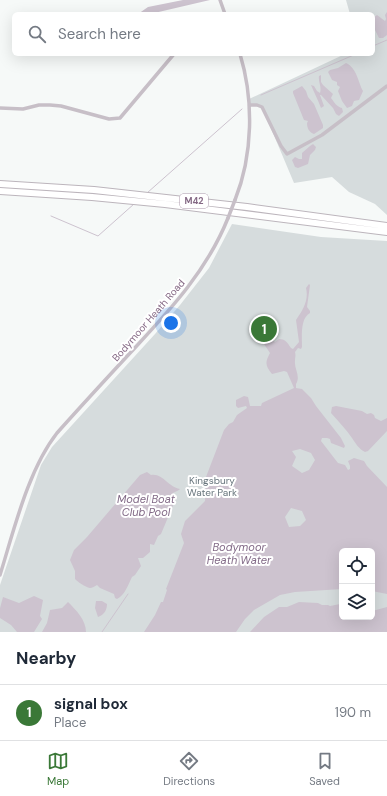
<!DOCTYPE html>
<style>
:root{--surface:#fff;--page:#f6f6f7;--text:#1f2937;--muted:#747a83;--line:#e0e1e3;--accent:#3a7837}
body{margin:0;font-family:"DM Sans",sans-serif;background:var(--page);color:var(--text)}
.controls{position:absolute;right:12px;bottom:12px;display:grid;overflow:hidden;border-radius:6px;box-shadow:0 4px 16px #0002}
.controls button{width:36px;height:36px;display:grid;place-items:center;padding:0;border:0;border-bottom:1px solid var(--line);background:var(--surface);color:var(--text);font:20px sans-serif}
.you{position:absolute;left:171px;top:323px;width:14px;height:14px;margin:-10px;border:3px solid #fff;border-radius:50%;background:#1a73e8;box-shadow:0 0 0 6px #1a73e833}
.badge{display:grid;place-items:center;width:26px;height:26px;border-radius:50%;background:var(--accent);color:#fff;font-size:13px;font-weight:700}
.pin{position:absolute;translate:-50% -50%;border:2px solid #fff;box-shadow:0 1px 4px #0006}
.list{margin:0;padding:0;list-style:none}
h2{display:flex;justify-content:space-between;align-items:center;height:52px;margin:0;padding:0 16px;font-size:17px}
h2 small{font-size:13px;font-weight:400;color:var(--muted)}
.list li{display:grid;grid-template-columns:26px 1fr auto;gap:12px;align-items:center;box-sizing:border-box;height:56px;padding:0 16px;border-top:1px solid var(--line)}
.list b{display:block;font-size:15px;white-space:nowrap}
.list p{margin:0;font-size:13px;white-space:nowrap;color:var(--muted)}
.list em{font-size:13px;font-style:normal;color:var(--muted)}
.icon{flex:none;width:22px;height:22px;fill:none;stroke:currentColor;stroke-width:2;stroke-linecap:round;stroke-linejoin:round}
.map{position:relative;flex:none;width:387px;height:632px;overflow:hidden}
.search{position:absolute;background:var(--surface);box-shadow:0 4px 16px #0002;left:12px;right:12px;top:12px;height:44px;display:flex;align-items:center;gap:10px;box-sizing:border-box;padding:0 14px;border-radius:6px;color:var(--muted);font-size:15px}
.sheet{height:108px;background:var(--surface)}
nav{display:flex;justify-content:space-around;align-items:center;box-sizing:border-box;height:56px;border-top:1px solid var(--line);background:var(--surface);font-size:11px;color:var(--muted)}
nav a{display:grid;justify-items:center;gap:2px}
nav .on{color:var(--accent)}
.map>svg:first-child{display:block}
.green{fill:#d6dcdd;fill-rule:evenodd}
.water{fill:#cdc3cf;fill-rule:evenodd}
.lines{fill:none;stroke-linecap:round;stroke-linejoin:round}
.stream{stroke:#cdc3cf;stroke-width:1}
.motorway-casing{stroke:#bcb5bc;stroke-width:8}
.minor{stroke:#c7bfc7;stroke-width:3.5}
.motorway{stroke:#fff;stroke-width:6}
.minor-bridge{stroke:#c7bfc7;stroke-width:3.5}
.labels{text-anchor:middle;stroke-width:4;stroke-linejoin:round;paint-order:stroke}
.shield{fill:#fff;stroke:#aa96aa;stroke-width:1}
.shield-label{font-size:9px;font-weight:bold;fill:#856985}
.street-label{font-size:10px;fill:#856985;stroke:#fff}
.park-label{font-size:10px;fill:#68767d;stroke:#fff}
.water-label{font-size:11px;font-style:italic;fill:#826a87;stroke:#fff}
</style>
<div class="map">
<svg width="387" height="632" viewBox="0 0 387 632">
<rect width="100%" height="100%" fill="#f6f9f8"/>
<!-- green -->
<path class="green" d="M346 0H387V215L375 204 349 192 332 177 294 183 262 107 249 105V99L345 54H373V14H350Z
M232 224 321 237 387 241V632H0V585L41 465 52 447 155 334 180 305 209 268ZM342 551H372V617H342Z"/>
<!-- water -->
<path class="water" d="M183 0H210L150 14H138L148 7Z
M387 12V35L383 38H379L373 26V18L377 15 385 21 386 19 385 15Z
M346 63C357 68 358 82 363 91L359 100 354 101 352 106 347 108 342 101 338 91 340 87 337 85V82L332 80 328 72 330 70 338 68Z
M321 75V82L323 85 333 94 331 98C334 102 337 107 342 108L343 112 339 116 336 114 333 108 321 95H320L324 106 321 108C318 100 314 92 311 85L314 86 317 91 320 93C322 87 318 82 319 76Z
M302 86 306 91 308 97 314 104 323 125V128L314 134C309 132 307 128 307 123L308 121 304 120 293 93V91Z
M313 144 316 147 315 150 310 155 308 164 298 168 295 167 292 160 295 157 299 159H302V153L310 146Z
M309 284 310 285 307 307 310 311V313C300 318 302 337 302 347L301 349 298 348 295 352C296 356 295 357 295 361 294 369 301 376 296 384V388L302 389 311 398 316 406 341 438 345 446 344 448 331 443 330 439 327 438H322L321 441 338 463 345 465 348 470 350 469V466L348 461 354 458 364 461 367 466 387 487V594L372 591V551H342V589L295 592 280 595 254 610 245 619 236 632H144L155 615 161 602H163L167 590 166 589 184 543 181 534 185 521 205 501 206 477 224 430 229 424 233 422 237 415 247 408 246 406 238 408 236 406V400L244 396 248 397 250 406H261L262 403 294 388 287 372 284 371 272 374C265 366 265 362 270 353L264 344V341L268 338 271 339 275 342 279 339C285 339 287 342 291 348L293 349 299 342 296 320C303 310 309 300 306 288ZM300 449 311 453 315 460 309 470 302 473 292 466 296 457 292 451ZM291 508 302 511 306 520 300 526 289 527 285 517Z
M336 406 362 411 367 414 371 413 374 415 375 418 381 421 387 418V431L368 451 365 452C359 449 356 444 352 438 346 429 338 421 331 413L332 407Z
M147 472 151 475C163 473 168 487 180 489L179 490 173 493V495L177 496 161 534 158 536 154 545 150 544V552L143 558H138L141 566 135 575 132 577C128 585 125 595 117 599L115 598 114 594 100 588 97 585C95 586 92 588 90 588 85 587 78 582 75 579V571L70 560 74 550 87 537 140 475Z
M34 596 43 600 40 616 42 619 34 632H17L11 625 0 618V608L3 597 19 603Z
M96 601H102L107 604C107 610 104 615 98 617L95 608Z
M68 602C76 610 86 620 86 632H42L47 623 50 610 62 608Z
M299 602 318 603 322 605H328L330 606 340 604 342 606V617H372V611L387 607V632H250L264 617 279 607H287Z"/>
<g class="lines">
<!-- stream -->
<path class="stream" d="M373 46 387 40
M261 95 356 54
M147 193 242 109
M51 216 98 236 134 204
M102 632 128 594"/>
<!-- motorway casing -->
<g class="motorway-casing">
<path id="motorway" d="M0 184 94 190 247 207 387 226
M0 191 92 197 165 204 387 232"/>
</g>
<!-- minor -->
<path class="minor" d="M220 0 225 14
M249 105H257L262 107 281 146 287 154 322 135 387 86
M0 108 23 109 39 105H50L61 106 109 119 120 118 174 54
M235 200C253 155 254 100 240 54
M0 575C14 530 28 470 57 433 81 406 106 379 131 352 169 311 207 271 228 218"/>
<!-- motorway -->
<use href="#motorway" class="motorway"/>
<!-- minor-bridge -->
<path class="minor-bridge" d="M228 218 235 200"/>
</g>
<g class="labels">
<!-- shield labels -->
<rect class="shield" x="180" y="194" width="28" height="14" rx="3"/>
<g class="shield-label">
<text x="194" y="204">M42</text>
</g>
<!-- street labels -->
<g class="street-label">
<text transform="translate(148 320) rotate(-49)" y="4">Bodymoor Heath Road</text>
</g>
<!-- park labels -->
<g class="park-label">
<text x="212" y="484">Kingsbury<tspan x="212" dy="12">Water Park</tspan></text>
</g>
<!-- water labels -->
<g class="water-label">
<text x="146" y="503">Model Boat<tspan x="146" dy="13">Club Pool</tspan></text>
<text x="239" y="551">Bodymoor<tspan x="239" dy="13">Heath Water</tspan></text>
</g>
</g>
</svg>
<div class="controls">
<button><svg class="icon" aria-label="locate" viewBox="0 0 24 24"><circle cx="12" cy="12" r="6"/><path d="M12 2v4M12 18v4M2 12h4M18 12h4"/></svg></button>
<button><svg class="icon" aria-label="layers" viewBox="0 0 24 24"><path d="M12 4l9 5-9 5-9-5zM3 14l9 5 9-5"/></svg></button>
</div>
<div class="you"></div>
<div class="pin badge" style="left:264px;top:329px">1</div>
<div class="search"><svg class="icon" aria-label="search" viewBox="0 0 24 24"><circle cx="10" cy="10" r="6"/><path d="M15 15l6 6"/></svg>Search here</div>
</div>
<section class="sheet">
<h2>Nearby<small></small></h2>
<ul class="list">
<li><span class="badge">1</span><div><b>signal box</b><p>Place</p></div><em>190 m</em></li>
</ul>
</section>
<nav>
<a class="on"><svg class="icon" aria-label="map" viewBox="0 0 24 24"><path d="M3 6l6-2 6 2 6-2v14l-6 2-6-2-6 2zM9 4v14M15 6v14"/></svg>Map</a>
<a><svg class="icon" aria-label="directions" viewBox="0 0 24 24"><path d="M12 3l9 9-9 9-9-9zM9 14v-3h6M13 9l2 2-2 2"/></svg>Directions</a>
<a><svg class="icon" aria-label="saved" viewBox="0 0 24 24"><path d="M7 4h10v16l-5-4-5 4z"/></svg>Saved</a>
</nav>
